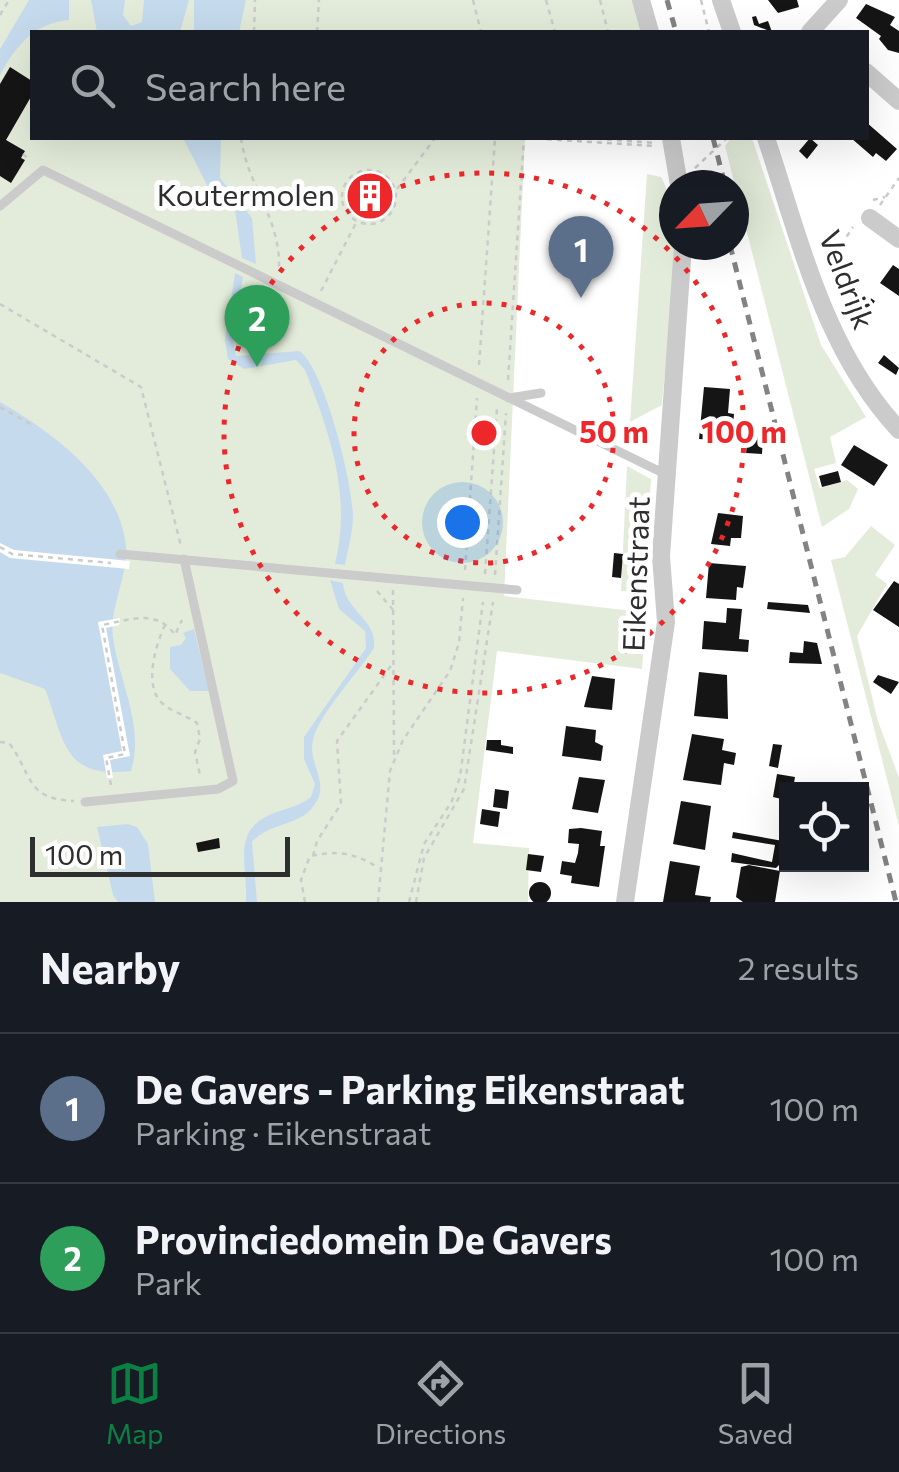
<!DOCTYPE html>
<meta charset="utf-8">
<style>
:root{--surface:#171b24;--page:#20242c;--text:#f1f3f6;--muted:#9ea1a6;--line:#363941;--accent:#0b8043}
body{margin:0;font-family:Commissioner,sans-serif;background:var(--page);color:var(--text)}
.controls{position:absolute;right:30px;bottom:30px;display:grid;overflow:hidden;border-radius:0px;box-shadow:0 10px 40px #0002}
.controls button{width:90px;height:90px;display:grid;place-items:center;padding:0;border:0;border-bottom:2px solid var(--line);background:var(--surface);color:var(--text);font:50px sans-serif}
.compass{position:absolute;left:659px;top:170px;width:90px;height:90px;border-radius:50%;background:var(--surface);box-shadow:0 10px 40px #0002;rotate:245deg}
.scale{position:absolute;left:30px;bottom:25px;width:260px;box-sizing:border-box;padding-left:10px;border:5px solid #2e2e2e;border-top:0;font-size:28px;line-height:35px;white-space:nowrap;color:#2e2e2e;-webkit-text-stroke:8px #fff;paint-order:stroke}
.you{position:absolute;left:462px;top:522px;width:35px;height:35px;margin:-25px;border:8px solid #fff;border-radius:50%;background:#1a73e8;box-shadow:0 0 0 15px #1a73e833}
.badge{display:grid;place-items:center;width:65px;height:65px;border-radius:50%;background:var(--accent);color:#fff;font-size:32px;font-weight:700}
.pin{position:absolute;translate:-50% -82px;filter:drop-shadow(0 2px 5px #0008)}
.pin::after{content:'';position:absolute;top:52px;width:35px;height:30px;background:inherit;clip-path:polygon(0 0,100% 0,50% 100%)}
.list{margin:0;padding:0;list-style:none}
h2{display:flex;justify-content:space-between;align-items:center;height:130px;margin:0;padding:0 40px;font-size:42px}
h2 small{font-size:32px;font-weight:400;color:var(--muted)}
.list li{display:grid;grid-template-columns:65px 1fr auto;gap:30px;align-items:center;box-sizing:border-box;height:150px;padding:0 40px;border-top:2px solid var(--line)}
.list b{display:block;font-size:38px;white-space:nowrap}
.list p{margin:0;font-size:32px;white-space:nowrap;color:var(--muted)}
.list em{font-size:32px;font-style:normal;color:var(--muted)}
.icon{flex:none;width:55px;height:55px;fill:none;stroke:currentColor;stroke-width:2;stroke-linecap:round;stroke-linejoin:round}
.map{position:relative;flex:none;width:899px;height:902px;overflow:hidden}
.search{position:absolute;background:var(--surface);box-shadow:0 10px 40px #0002;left:30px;right:30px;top:30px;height:110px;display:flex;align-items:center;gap:25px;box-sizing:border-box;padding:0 35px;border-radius:0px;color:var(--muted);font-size:38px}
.sheet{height:430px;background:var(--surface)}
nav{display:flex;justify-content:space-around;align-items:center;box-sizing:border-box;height:140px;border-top:2px solid var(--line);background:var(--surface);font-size:28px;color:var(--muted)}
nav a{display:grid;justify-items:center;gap:5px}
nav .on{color:var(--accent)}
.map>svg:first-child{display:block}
.green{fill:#e3ecda}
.water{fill:#c5dbed}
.pier{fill:#fff}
.building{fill:#151515}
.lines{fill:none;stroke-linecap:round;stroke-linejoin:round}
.path{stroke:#cbcbcb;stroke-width:2.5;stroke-dasharray:5 5;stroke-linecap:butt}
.service{stroke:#cbcbcb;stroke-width:9}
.minor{stroke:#cbcbcb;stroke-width:18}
.rail{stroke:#838383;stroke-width:5;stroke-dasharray:10 8;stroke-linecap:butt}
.ring{fill:none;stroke:#ed272a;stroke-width:5;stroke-dasharray:5 10}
.labels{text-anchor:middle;stroke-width:10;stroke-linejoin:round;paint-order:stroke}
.poi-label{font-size:30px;fill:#2e2e2e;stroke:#fff;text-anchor:end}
.street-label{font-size:30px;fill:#2e2e2e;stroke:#fff}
.centre{fill:#ed272a;stroke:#fff;stroke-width:5}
.ring-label{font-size:30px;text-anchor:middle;font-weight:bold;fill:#ed272a;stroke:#fff;stroke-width:10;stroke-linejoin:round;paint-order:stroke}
</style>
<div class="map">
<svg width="899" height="902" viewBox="0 0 899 902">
<rect width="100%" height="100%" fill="#fff"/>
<!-- green -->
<path class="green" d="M0 0H633L642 32H32V138H525L504 596 633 611 646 618 642 669 497 651 473 843 529 848 528 902H0Z
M731 138H752L821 345 866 417 830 437 836 463 814 469 820 488 847 480 858 489 849 509 822 527 725 146Z
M647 174 661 177C687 220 666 351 662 405L630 422Z
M627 466 651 479 644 593 621 591Z
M871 526 895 545 875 575 887 584 857 636 878 721 899 778V826L831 560 845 557Z"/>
<!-- water -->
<path class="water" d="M29 0H69V20C34 23 16 46 0 75V49Z
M91 0H125L123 15 131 26 142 22 144 0H189L180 32H97Z
M194 0H246L239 32H194Z
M183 138H221L220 178 252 218 256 264 242 258 235 210 208 187Z
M235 273 243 277 232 336 236 356 299 351C324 366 354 487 353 519 352 534 348 550 345 565L335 564C352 496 330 434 305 370L296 360 244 369 228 359 225 340Z
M0 402C52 432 120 481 126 547 128 577 109 608 113 637 119 682 145 726 131 771 63 779 65 742 45 689L0 673Z
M330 580 343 583C345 611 378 620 374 648 359 672 318 715 313 740 307 765 333 784 312 808 297 826 269 823 252 842L257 902H246C248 864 230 830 274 813 287 808 300 806 311 797L315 784 304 759V737L366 648 365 631 339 609Z
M194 629 209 691H190L170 669V647L181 645 186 638 183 633Z
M128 824 137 827 148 844 155 902H118L113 895 97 827Z"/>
<!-- pier -->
<path class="pier" d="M0 543 14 550 130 561 129 569 10 558 0 552Z
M120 618 119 625 106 628 130 756 110 760 113 778H107L103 755 122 751 98 622Z"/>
<!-- building -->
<path class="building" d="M768 0H797L799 7 778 13Z
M866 4 895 17 890 25 899 31V53L888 50 879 39 881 36 856 18Z
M756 16 759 24 768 21 772 32 754 25 752 17Z
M10 67 32 81V95L6 140 25 151 21 158 25 160 11 183 0 176V84Z
M866 122 897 149 886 161 876 153 873 157 851 138H866Z
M810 138 818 145 807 159 799 151Z
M360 197a10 10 0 1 1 20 0a10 10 0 1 1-20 0Z
M893 265 899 269V296L880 283Z
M869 297 875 301 861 321 855 317Z
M884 355 899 368 896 375 878 363Z
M704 387 730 389 728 413 734 414 733 426 741 427 739 442 699 439Z
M748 434 763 436 762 454 746 453Z
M854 445 888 465 874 486 841 465Z
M838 471 841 482 822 487 819 476Z
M718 513 743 516 741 538H731L730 546 711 544Z
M614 553 623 554 621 578 612 577Z
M709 563 746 566 743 588 737 587 736 600 706 598Z
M894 581 899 584V627L873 610Z
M768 602 808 605 810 613 767 609Z
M727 608 742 609 739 639 749 640 748 652 702 649 704 621 726 623Z
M804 641 817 643 822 664 789 663 790 652 803 653Z
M699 672 727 675 728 719 694 716Z
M878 675 899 682 891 694 873 682Z
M592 676 615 679 612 710 584 707Z
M566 726 596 730 595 742 603 746 601 761 562 756Z
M692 734 724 739 722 750 736 753 734 765 724 763 721 785 683 780Z
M487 740H501V745L513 747V754L486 750Z
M773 744 782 745 778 768 769 766Z
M777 774 795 777 793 789H786V800L773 797Z
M579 777 605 780 598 813 572 809Z
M495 789 509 791 507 809 493 807Z
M681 801 711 806 705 850 673 844Z
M482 809 500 812 498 827 480 824Z
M581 828 602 831 600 846H605L599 887 571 883 572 876 560 874 562 861 575 863 578 853 579 844 568 843 569 829Z
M733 832 783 841 780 864 776 868 731 862 732 853 772 862 775 845 732 838Z
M219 838 220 848 198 852 196 843Z
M528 854 544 856 541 872 526 870Z
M670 861 700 866 695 895 711 897 710 902H663Z
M749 865 780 871 775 902H743L736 897 741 867Z
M529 893a11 11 0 1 1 22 0a11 11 0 1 1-22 0Z"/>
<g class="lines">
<!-- path -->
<path class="path" d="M473 0 481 32
M546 0 555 32
M600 0 608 32
M701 0 709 32
M0 15 9 0
M254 32 255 0
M317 32 319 0
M241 138C247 185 281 218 279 269
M527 138 655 146
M587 138 656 143
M23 154 30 160
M695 168 727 138
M342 197a27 27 0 1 1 54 0a27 27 0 1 1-54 0Z
M397 189 435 138
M873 200 885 197
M880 205 899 178
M821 250 843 242 853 227
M321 291 356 223
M0 304 141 387 181 546
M479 365 495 138
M508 380 524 138
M0 407 32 425
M0 547 12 554 111 563
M465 570 477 398
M485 574 497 408
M495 575 506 413
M393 590 394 756
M377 591 394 611
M165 625C156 644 143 686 162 703 171 712 186 715 197 723L200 739 195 752 200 775
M0 742 9 743C33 775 25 799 74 801
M111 785 106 758 125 754 102 625C130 620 156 608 175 635L182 620
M313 856 317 841 341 804 337 741 393 663
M305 902 301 880 310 856C338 850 355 853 379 868
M378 902 390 771 403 740 450 671 459 643 463 598
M409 902 424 844 452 801 460 777 483 602
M416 902 424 858 464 789 493 602"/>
<!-- service -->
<path class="service" d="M0 206 43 170 665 474
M509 398 541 393
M120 554 517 590
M85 802 218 789 233 781 184 559"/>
<!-- minor -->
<path class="minor" d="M641 0 650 32
M721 0 732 32
M810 32 839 0
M866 72 899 101
M671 138 679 185
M766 138C800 239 824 350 899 430
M870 218 899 239
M625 902 666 622 661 556 683 245"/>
<!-- rail -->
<path class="rail" d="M667 0 676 32
M713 138 725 185
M730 245 896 902"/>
</g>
<!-- distance rings -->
<g class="ring">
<circle cx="484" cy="433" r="130"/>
<circle cx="484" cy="433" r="260"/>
</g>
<!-- icons -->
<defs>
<g id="building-disc" transform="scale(2.5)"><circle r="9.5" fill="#ed272a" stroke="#fff"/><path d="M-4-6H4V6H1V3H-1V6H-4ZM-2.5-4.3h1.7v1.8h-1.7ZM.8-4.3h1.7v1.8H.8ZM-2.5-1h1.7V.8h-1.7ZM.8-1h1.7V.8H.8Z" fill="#fff"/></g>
</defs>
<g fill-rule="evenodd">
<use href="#building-disc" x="370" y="196"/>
</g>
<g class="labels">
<!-- poi labels -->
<g class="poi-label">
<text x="335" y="206">Koutermolen</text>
</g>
<!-- street labels -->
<g class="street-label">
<text transform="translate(846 280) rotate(69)" y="10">Veldrijk</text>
<text transform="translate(637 574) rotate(-88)" y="10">Eikenstraat</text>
</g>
</g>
<circle cx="484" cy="433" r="15" class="centre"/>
<g class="ring-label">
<text x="614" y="443">50 m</text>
<text x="744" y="443">100 m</text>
</g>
</svg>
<div class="controls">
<button><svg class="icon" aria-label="locate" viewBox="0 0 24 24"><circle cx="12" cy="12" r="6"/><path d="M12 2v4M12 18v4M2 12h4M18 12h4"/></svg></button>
</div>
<svg class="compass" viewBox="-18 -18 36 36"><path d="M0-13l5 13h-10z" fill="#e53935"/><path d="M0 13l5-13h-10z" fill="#9ea1a6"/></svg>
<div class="scale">100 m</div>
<div class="you"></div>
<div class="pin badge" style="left:581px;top:298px;background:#5c6f8a">1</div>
<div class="pin badge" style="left:257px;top:367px;background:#2e9e5b">2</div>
<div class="search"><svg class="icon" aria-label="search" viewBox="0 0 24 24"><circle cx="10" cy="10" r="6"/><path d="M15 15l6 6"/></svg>Search here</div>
</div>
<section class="sheet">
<h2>Nearby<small>2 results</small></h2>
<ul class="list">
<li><span class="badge" style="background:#5c6f8a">1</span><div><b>De Gavers - Parking Eikenstraat</b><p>Parking · Eikenstraat</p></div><em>100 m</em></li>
<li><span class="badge" style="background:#2e9e5b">2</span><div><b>Provinciedomein De Gavers</b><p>Park</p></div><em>100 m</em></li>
</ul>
</section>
<nav>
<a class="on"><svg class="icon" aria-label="map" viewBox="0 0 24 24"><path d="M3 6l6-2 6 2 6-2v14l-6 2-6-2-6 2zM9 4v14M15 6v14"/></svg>Map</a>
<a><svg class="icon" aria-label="directions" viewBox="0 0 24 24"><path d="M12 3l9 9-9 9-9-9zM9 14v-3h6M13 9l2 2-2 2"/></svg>Directions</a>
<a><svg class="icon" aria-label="saved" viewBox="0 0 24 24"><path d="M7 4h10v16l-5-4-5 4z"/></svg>Saved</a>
</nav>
